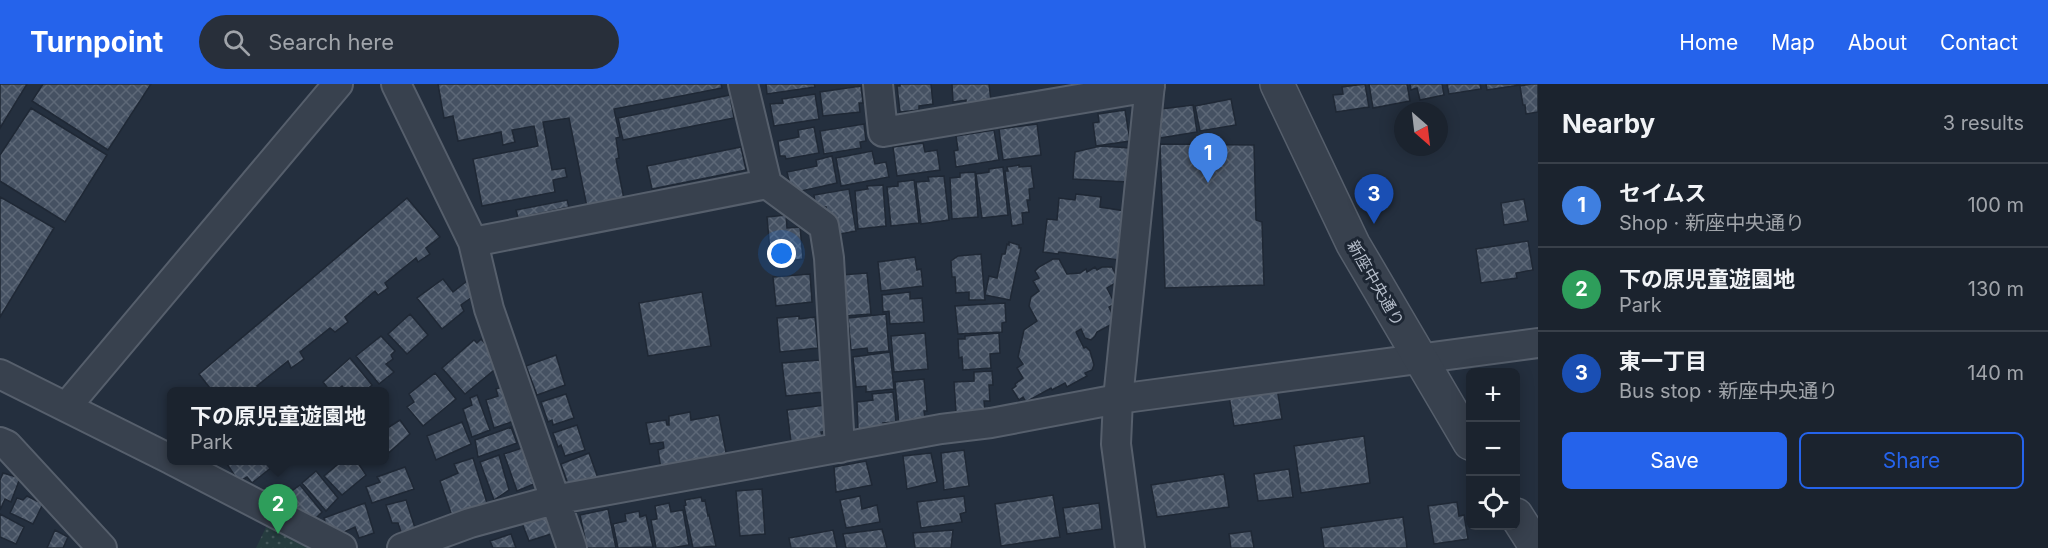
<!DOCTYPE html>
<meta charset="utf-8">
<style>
:root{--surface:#1b232e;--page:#282f3a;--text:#f1f3f6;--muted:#a0a4aa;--line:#39404a;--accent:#2563eb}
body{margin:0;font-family:Inter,"Noto Sans JP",sans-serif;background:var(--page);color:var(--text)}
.controls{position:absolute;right:18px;bottom:18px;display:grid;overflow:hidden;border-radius:9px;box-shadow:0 3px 15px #0003}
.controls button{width:54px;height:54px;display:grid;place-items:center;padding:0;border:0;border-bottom:2px solid var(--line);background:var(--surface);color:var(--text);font:30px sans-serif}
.compass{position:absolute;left:1394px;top:18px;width:54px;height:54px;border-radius:50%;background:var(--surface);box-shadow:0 3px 15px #0003;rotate:152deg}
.you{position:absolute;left:782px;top:170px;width:21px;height:21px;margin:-15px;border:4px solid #fff;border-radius:50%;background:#1a73e8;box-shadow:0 0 0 9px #1a73e833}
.badge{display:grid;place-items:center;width:39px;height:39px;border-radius:50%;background:var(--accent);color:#fff;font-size:20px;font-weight:700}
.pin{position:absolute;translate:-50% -50px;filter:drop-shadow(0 2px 3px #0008)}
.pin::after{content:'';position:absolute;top:32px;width:21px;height:18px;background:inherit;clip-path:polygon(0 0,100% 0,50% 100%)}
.popup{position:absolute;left:167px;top:303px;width:222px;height:78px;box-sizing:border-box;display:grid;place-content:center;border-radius:9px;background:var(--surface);filter:drop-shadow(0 2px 4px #0005);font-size:20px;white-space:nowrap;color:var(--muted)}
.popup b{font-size:22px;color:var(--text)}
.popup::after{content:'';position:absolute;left:50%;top:100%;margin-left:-12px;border:12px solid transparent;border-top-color:var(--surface)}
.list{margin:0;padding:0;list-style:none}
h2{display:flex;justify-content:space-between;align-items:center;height:78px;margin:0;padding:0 24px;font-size:26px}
h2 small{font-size:20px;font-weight:400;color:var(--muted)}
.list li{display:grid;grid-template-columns:39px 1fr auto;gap:18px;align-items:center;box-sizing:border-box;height:84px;padding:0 24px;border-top:2px solid var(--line)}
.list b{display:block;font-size:22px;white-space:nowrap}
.list p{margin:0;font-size:20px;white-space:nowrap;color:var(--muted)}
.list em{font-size:20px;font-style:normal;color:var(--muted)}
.actions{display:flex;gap:12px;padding:18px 24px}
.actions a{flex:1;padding:14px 0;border:2px solid var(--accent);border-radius:9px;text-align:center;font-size:21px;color:var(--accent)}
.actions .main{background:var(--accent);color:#fff}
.icon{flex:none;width:33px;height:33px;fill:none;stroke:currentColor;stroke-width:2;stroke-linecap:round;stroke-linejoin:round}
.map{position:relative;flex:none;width:1538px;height:464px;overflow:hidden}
header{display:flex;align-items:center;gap:36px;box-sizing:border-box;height:84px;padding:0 30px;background:var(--accent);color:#fff}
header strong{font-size:28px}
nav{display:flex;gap:33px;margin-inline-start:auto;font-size:21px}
.search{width:420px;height:54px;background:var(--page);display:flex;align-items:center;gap:15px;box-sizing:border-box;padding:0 21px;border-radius:33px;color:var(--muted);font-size:22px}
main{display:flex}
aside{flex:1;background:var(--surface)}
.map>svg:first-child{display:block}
.green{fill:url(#green-dots)}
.building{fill:url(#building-cross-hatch);stroke:#1f2835;stroke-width:1.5}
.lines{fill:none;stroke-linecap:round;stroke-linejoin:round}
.minor-casing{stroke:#565f6c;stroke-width:32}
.tertiary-casing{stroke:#565f6c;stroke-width:36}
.minor{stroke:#38414e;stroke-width:28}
.tertiary{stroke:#38414e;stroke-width:33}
.labels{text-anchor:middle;stroke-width:6;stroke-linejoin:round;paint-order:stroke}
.street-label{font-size:16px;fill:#b4bcc9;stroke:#1d2633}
</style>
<header>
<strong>Turnpoint</strong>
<div class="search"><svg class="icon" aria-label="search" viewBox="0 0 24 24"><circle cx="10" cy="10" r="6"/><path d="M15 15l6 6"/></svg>Search here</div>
<nav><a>Home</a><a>Map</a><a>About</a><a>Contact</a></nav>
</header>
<main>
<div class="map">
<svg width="1538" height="464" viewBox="0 0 1538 464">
<defs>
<pattern id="green-dots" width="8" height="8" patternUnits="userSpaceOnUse" patternTransform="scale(1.5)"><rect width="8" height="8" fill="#263c3f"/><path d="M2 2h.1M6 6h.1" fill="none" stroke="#435659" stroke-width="1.8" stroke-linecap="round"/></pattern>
<pattern id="building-cross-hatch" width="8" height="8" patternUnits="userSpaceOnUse" patternTransform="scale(1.5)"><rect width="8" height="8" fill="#455162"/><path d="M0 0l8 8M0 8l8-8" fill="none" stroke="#5d6877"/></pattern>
</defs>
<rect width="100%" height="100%" fill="#242f3e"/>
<!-- green -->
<path class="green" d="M269 437 319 464H256Z"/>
<!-- building -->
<path class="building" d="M0 0H27L0 44Z
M43 0H151L108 66 32 17Z
M438 0H721L722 4 614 25 620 53 616 54 619 74 616 75 624 115 587 123 569 34 543 38 552 86 565 84 567 93 553 96 555 108 482 122 473 75 538 62 534 42 512 46 515 58 503 61 501 48 458 57 453 32 444 34Z
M766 0H814L815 3 767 10Z
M900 0H931L933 20 919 22V26L900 28 897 2H900Z
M952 0H989L991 17 966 19V16L953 18Z
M1365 0 1369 23 1336 28 1333 11 1343 10 1342 3Z
M1369 0H1407L1410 17 1373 24Z
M1410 0H1442L1444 11 1420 16 1417 4 1411 6Z
M1447 0H1480L1481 5 1449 10Z
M1486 0H1520V1L1487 6Z
M1531 0H1538V28L1526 30 1525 21H1523L1520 2Z
M861 2 863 19H859L860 28 823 32 820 8Z
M815 10 819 35 774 42 770 20 783 19 782 15Z
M730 11 734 34 623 56 618 34Z
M1231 15 1236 41 1200 47 1195 22Z
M1193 21 1197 48 1160 54 1161 25Z
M31 24 107 71 65 138 0 97V71Z
M1125 26 1130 57 1096 62 1093 39 1099 38 1098 30Z
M864 40 866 57 860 58 861 64 824 70 820 47Z
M1037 40 1041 71 1003 76 999 45Z
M814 43 819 69 786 75 785 72H780L778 57 799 53 798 46Z
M994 46 999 76 956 83 954 67 958 66 956 52Z
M923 59 925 68 937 66 940 86 897 92 893 63Z
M1160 60 1254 61 1256 136 1262 138 1264 201 1165 204Z
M1100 62 1130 64 1128 98 1073 95 1075 68Z
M741 63 746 86 652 105 647 82Z
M872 67 875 80 886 78 889 93 841 102 836 74Z
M832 72 837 99 797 108 791 105 787 88 817 82 816 76Z
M1019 81V83L1031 82 1034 104 1029 105 1030 116H1027L1029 128 1022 129 1023 140 1012 142 1005 87H1008L1007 83Z
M1003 83 1008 131 982 134 976 90 989 88V85Z
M975 88 978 133 952 135 950 94 960 93V89Z
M944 92 949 136 921 140 916 98 929 97 928 93Z
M914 96 919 139 891 142 887 103 898 102V98Z
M883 101 886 142 858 145 855 107 868 105 867 102Z
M849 105 856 147 835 151 828 135 826 123 816 125 814 111Z
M1076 110 1101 113 1100 123 1125 127 1119 176 1059 168 1058 170 1043 168 1047 135 1057 136 1059 114 1075 116Z
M0 113 54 144 0 233Z
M407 114 440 153 426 164 430 170 418 178 416 174 385 199 388 204 378 211 375 207 345 233 348 238 335 248 330 244 300 268 304 275 291 284 288 277 257 302 261 308H213L199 290Z
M1524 115 1528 137 1504 141 1501 119Z
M567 116 569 123 518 134 516 126Z
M786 131 787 144 800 143 803 175 771 179 767 133Z
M1528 157 1533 186 1516 189 1517 194 1481 199 1476 165Z
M1009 158 1019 161V164H1021L1010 216 985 211 989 192 997 194 1002 170H1005L1007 160 1009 161Z
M981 170 985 216H969V208L956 209 955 193H952L951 177 958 172Z
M915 173 917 186 921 185 923 202 881 207 878 178Z
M1053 175H1059L1067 190 1080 189 1086 185 1087 188 1095 183 1097 186 1102 183H1112L1119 197 1107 204 1115 220 1109 223 1116 238 1097 248 1095 252 1091 256 1085 254 1081 245 1076 248 1084 264 1086 263 1090 267 1094 281 1092 286 1085 289 1087 292 1067 303 1065 299 1052 306 1051 304 1026 318 1023 313 1019 316 1012 305 1016 302 1015 300 1023 294 1017 284 1023 280 1018 273 1024 246 1037 237 1029 222 1031 213 1039 207 1033 197 1039 194 1035 187 1039 183Z
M867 189 871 230 845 232 841 191Z
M810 190 812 218 776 222 773 193Z
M443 195 453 208 467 197 475 211 461 221 464 227 442 245 417 214Z
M702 208 711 262 648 272 639 219Z
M910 208V215L922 214 924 238 890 240 889 227 883 228 882 211Z
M1005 219 1006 238 1002 239V248L958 250 955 222Z
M410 230 428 251 407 270 388 250Z
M886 230 889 267 868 269 867 264 851 266 848 234Z
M799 232V235L815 233 818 264 780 268 777 234Z
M925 249 928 285 894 288 891 252Z
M999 249 1000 269 990 270 991 284 963 286 962 273 959 274 958 255H965V252Z
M381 252 395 267 391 271 393 275 386 280 394 288 379 300 356 272Z
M481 255 498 273 499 282 465 310 442 284 474 256 477 259Z
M890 268 894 305 866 308V302L856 303 853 273Z
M556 271 565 301 537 311 526 282Z
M350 274 372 301 364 308H346L342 302 335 308H331L323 298Z
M820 276 823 308 786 312 782 279Z
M992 287 993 301H989L990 317H984L985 327 956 329 954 298 974 297V288Z
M435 289 456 315 423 342 407 323 414 318 409 310Z
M924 295 927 327H924L925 334 899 341 895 298Z
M506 302 517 336 494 344 486 316 498 312 496 305Z
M1277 304 1282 335 1234 342 1229 312Z
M893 308 896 338 883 339 884 344 858 346 857 318 873 316 872 310Z
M566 310 574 334 553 341 552 336 548 338 541 318Z
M477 311 490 346 472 353 463 325 472 321 470 314Z
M825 321 828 347 821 348 823 354 791 358 787 326Z
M690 328 691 336 719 331 727 374 661 385 658 366 664 364 663 358 650 360 646 339 666 336 667 341H669V332Z
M400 336 410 350 385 372V344L386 345Z
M462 338 471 360 436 376 427 352Z
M577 341 585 366 565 372 561 361 558 363 553 349Z
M511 343 517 359 478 373 475 356Z
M1364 352 1370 399 1301 409 1294 362Z
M522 364 534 400 517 407 504 370Z
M964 366 969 402 944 406 941 369Z
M589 369 599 397 569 403 561 380Z
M931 369 937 398 907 405 903 372Z
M499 371 509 406 494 416 480 378Z
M473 374 487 419 452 432 440 397 458 389 454 380Z
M231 376H276L277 379 252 399 247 393 239 398 227 380Z
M343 376H356L366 391 342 411 324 392Z
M866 377 872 401 836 408 834 383Z
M405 383 414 405 372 419 366 403 380 398 377 393Z
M1289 385 1293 413 1258 417 1254 390Z
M316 387 338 414 326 427 302 399Z
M3 389 20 394 11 418 5 415 0 426V396Z
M1224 390 1229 423 1157 433 1151 401Z
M300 401 322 428 316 434 294 424 285 412Z
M762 405 765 450 740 452 736 407Z
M1053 411 1060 453 1001 462 995 420Z
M27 412 43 420 33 440 10 429 17 414 23 416Z
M860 412 862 425 877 421 880 438 846 444 840 416Z
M964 412 966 428 960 430 962 438 921 444 917 418Z
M701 413 702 417 705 416 708 432 709 431 716 462 693 464 684 422 686 421 685 416Z
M406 416 416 447 402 451 398 439H392L386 421Z
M1457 418 1459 432 1464 431 1468 455 1434 460 1428 422Z
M365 419 374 449 359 454 355 443 342 449 326 441 324 434Z
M669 419 671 428 683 426 689 461 671 464H656L651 436 657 435 655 422Z
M1099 419 1102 445 1067 450 1063 424Z
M608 425 616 464H587L580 431Z
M639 427 640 433 646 431 653 463 618 464 613 440 626 437 625 430Z
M0 430 24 443 16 460 0 453Z
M547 430 554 449 529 457 520 434Z
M1403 433 1407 464H1324L1321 444Z
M882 445 887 464H846L843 450Z
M55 446 68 453 63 464H47Z
M833 446 837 464H791L789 454Z
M953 446 951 464H915L913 449Z
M1251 447 1254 464H1231L1229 450Z
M511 450 516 464H493L490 457Z"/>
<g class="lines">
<!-- minor casing -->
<g class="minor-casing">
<path id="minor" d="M396 0 473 158 489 225 572 464
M878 0 883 48 1150 3
M767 100 824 142 829 174 840 364
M473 158 767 100 743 0
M0 290 172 376
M67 322 338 0
M0 358 7 361 102 464
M172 376 342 464
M402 464 470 439 554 416 941 345 991 339 1118 315 1538 259
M1130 464 1116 360 1118 315 1150 0"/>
</g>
<!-- tertiary casing -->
<g class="tertiary-casing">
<path id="tertiary" d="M1277 0 1353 160 1470 359
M1516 431 1537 464"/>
</g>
<!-- minor -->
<use href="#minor" class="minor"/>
<!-- tertiary -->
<use href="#tertiary" class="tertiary"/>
</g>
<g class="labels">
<!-- street labels -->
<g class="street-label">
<text transform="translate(1376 199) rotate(60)" y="6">新座中央通り</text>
</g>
</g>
</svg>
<div class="controls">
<button>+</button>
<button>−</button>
<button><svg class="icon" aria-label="locate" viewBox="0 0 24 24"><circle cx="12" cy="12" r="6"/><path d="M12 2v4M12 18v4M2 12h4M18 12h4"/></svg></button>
</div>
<svg class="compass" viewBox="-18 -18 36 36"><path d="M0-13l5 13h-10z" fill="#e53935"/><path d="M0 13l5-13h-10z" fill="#a0a4aa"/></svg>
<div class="you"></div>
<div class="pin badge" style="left:1208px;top:99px;background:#3f7fe0">1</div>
<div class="pin badge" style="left:278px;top:450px;background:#2e9e5b">2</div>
<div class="popup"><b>下の原児童遊園地</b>Park</div>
<div class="pin badge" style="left:1374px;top:140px;background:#1a4fb4">3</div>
</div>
<aside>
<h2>Nearby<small>3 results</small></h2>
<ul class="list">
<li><span class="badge" style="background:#3f7fe0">1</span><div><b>セイムス</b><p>Shop · 新座中央通り</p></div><em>100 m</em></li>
<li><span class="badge" style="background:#2e9e5b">2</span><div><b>下の原児童遊園地</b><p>Park</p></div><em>130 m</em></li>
<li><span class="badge" style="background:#1a4fb4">3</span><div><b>東一丁目</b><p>Bus stop · 新座中央通り</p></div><em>140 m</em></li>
</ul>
<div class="actions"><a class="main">Save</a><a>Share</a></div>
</aside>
</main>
